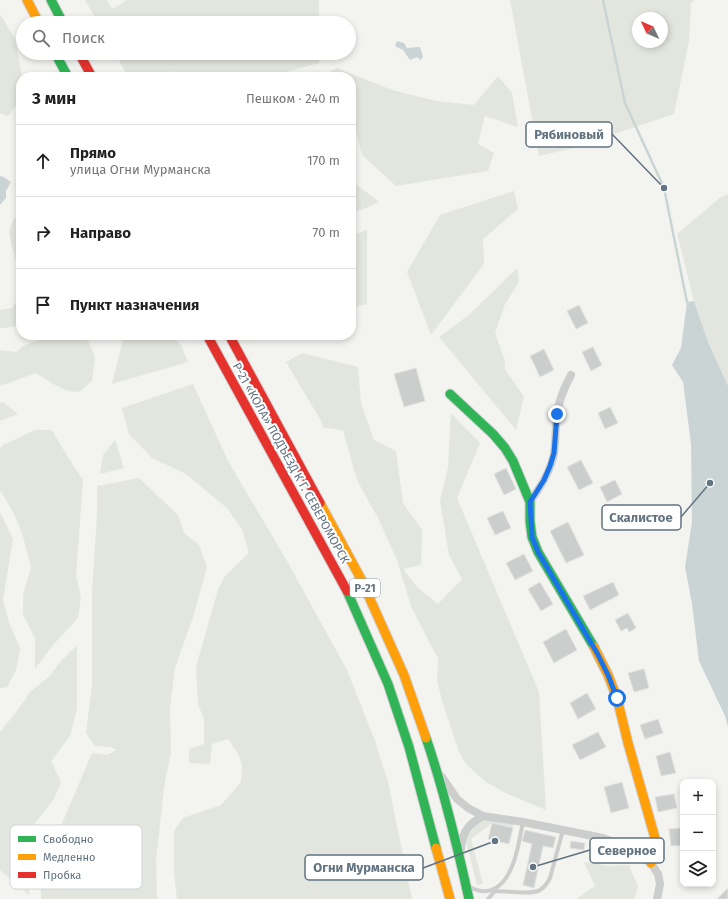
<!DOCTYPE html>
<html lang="ru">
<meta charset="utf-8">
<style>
:root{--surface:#fff;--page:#f6f6f6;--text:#222;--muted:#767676;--line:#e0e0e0}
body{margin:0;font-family:"Fira Sans",sans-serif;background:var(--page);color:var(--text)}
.controls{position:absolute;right:12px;bottom:12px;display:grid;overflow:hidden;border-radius:8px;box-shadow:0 2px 6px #0003}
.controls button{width:36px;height:36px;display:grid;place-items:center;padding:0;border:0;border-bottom:1px solid var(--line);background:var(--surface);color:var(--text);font:20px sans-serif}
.compass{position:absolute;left:632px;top:12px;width:36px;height:36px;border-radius:50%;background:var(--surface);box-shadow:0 2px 6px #0003;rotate:314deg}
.stop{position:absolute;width:12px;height:12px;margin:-9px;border:3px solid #1a73e8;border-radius:50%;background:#fff}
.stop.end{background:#1a73e8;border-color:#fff;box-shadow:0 1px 4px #0008}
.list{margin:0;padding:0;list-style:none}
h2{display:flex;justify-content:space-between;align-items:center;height:52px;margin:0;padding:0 16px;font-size:17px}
h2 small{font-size:13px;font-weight:400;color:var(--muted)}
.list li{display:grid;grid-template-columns:26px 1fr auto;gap:12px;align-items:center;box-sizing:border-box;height:72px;padding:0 16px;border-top:1px solid var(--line)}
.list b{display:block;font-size:15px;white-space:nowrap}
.list p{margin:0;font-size:13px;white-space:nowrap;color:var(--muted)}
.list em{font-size:13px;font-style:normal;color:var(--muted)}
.icon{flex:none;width:22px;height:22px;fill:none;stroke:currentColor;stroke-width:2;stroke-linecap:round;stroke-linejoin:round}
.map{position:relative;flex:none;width:728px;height:899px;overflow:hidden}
.search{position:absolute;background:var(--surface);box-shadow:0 2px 6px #0003;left:16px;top:16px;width:340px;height:44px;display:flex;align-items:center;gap:10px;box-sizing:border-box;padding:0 14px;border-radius:22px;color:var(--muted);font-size:15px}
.panel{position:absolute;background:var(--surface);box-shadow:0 2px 6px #0003;left:16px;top:72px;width:340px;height:268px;border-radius:16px}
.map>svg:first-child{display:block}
.green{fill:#e2e6de;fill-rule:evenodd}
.water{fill:#cbd4d5}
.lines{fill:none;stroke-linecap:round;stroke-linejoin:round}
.stream{stroke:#cbd4d5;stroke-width:2.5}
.building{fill:#cccece;stroke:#e2e2e0}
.fast-casing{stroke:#cfd0d0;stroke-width:11}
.slow-casing{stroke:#cfd0d0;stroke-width:11}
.jam-casing{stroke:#cfd0d0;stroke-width:11}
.lane{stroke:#cccdcd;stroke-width:4}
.street{stroke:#cccdcd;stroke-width:8}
.fast{stroke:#30b455;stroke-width:9}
.slow{stroke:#ff9f0a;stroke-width:9}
.jam{stroke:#e5322d;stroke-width:9}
.route{stroke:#1a73e8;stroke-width:5}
.labels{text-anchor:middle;stroke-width:4;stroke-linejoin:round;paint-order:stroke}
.shield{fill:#fff;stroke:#919da7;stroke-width:1}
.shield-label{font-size:11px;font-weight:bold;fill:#627381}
.street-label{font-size:12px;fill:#627381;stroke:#fff}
.key{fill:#fff;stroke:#d0d5d9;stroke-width:1}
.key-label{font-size:11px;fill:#627381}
.leader{fill:none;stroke:#627381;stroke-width:1.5}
.callout-dot{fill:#627381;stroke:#fff;stroke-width:1.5}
.callout{fill:#fff;stroke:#627381;stroke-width:1.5}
.callout-label{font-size:13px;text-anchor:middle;font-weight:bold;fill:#627381}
</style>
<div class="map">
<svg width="728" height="899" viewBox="0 0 728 899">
<rect width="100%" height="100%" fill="#f3f3f0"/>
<!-- green -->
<path class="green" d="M85 0H107L112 9 127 0H319V23H98Z
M510 0H695L691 3 689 41 674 114 573 148 539 156ZM638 18H662V42H638Z
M0 14 15 39 22 77H21V114L19 102 8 116 0 113Z
M115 53H319V63L268 77H201L170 71 167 77H128Z
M337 68 392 90 436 101 474 105 498 76 512 93 518 127 485 116 478 144 494 153 488 171 396 186 362 155 356 132 351 130V77H320Z
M351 180 379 202 364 209 351 212Z
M15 183 21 185V279L11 243 9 231 13 221 19 214 21 201Z
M514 191 518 209 483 239 484 264 431 335 407 272 440 215Z
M728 194V386L708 342 694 301 677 234 721 197Z
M367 230V304L351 308V236Z
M517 268 519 282 505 304 495 333 505 361V369L524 397 516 430 439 337 470 314Z
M21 283V325L4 328H0V310L12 308 19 299Z
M51 335H86L95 357 92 381 79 392 68 391 53 384 36 373 0 386V350L16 352 23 346Z
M124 335 173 336 181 345 188 362 112 384Z
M302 353 358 367 361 403 374 440 396 451 403 503 422 530 421 565 403 569 417 587 438 604 462 579 449 555 440 501 448 468 451 413 480 443 457 498 539 692 546 810 510 795 487 783 466 764 459 752 443 704 437 681 438 659 411 606 397 560 378 518 358 482 354 470 343 430 324 428 320 419 286 362Z
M193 384 228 461 287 561 347 670 375 741 388 782 412 899H177L174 873V831L183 818 221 805 241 782 242 764 237 752 228 739 212 744 210 764 189 763V749L204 744V719L198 704 196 667 218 590 225 576 249 553 242 529 227 508 186 474 152 458 129 434 122 408Z
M3 402 18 414 0 421V403Z
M35 430H52L66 454 83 480 76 576 81 597 78 618 53 645 35 669V638L23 615V595L31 567 22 533 15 516 2 493 0 491V448L3 445Z
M115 440 124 468 100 474 103 455Z
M139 478 178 515 184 533 199 545 207 567 194 614 175 668 170 708 171 753 165 781 156 859 157 899H41V886L58 833 92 753 107 755 117 750 110 747 95 746 86 733 92 686V591L97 516V486Z
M0 512 13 539 3 600 9 622 20 649 16 670 7 687 0 688Z
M77 646V709L70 736 51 761 61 782 54 799 24 837 30 859 29 895 0 870V732L17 711 31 691 49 677 60 662 72 650Z
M490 819 514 824 513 828 492 823 471 839 483 884 477 885 466 841 468 833 474 824 482 820Z
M584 862 608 866 629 865 638 887 634 899H576L595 886Z"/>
<!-- water -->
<path class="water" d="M397 41 404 43 407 48 420 47 423 57 420 60 417 57 410 60 403 50 395 46Z
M0 176 4 177 11 182 6 191V198L0 205Z
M694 301 708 342 728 386V727L725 716 699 661 692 604 685 567 692 522 691 444 683 382 672 365 681 348 687 302Z"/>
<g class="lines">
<!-- stream -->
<path class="stream" d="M603 0 625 103 664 188 687 302"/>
</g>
<!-- building -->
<path class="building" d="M579 305 588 323 576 329 567 311Z
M593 347 602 365 591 371 582 352Z
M544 349 554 370 540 377 530 356Z
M416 368 425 401 404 407 394 374Z
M610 407 618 423 605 429 598 413Z
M581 460 593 483 579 490 567 467Z
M506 468 516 489 504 495 494 474Z
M615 480 622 494 607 502 600 487Z
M503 511 511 528 495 535 487 518Z
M568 522 584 555 566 563 550 531Z
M524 554 533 571 515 580 506 563Z
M540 582 553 604 541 611 528 589Z
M613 582 619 595 590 610 583 596Z
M628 613 636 628 629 632 627 628 621 631 615 620Z
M566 629 577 650 554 663 543 642Z
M644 669 649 688 634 692 628 673Z
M587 693 596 709 578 719 570 703Z
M658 719 663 733 645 739 640 725Z
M598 732 606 747 580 760 572 745Z
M670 752 676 773 661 776 656 756Z
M622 782 629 808 611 813 604 787Z
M674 794 677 808 658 812 655 797Z
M492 823 513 828 509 844 488 839Z
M683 828V845L671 846 669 829Z
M525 830 556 837 553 848 543 846 534 888 523 885 532 844 522 841Z
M571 841 585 843 584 850 570 848Z
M728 888V899H717Z"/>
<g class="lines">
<!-- fast casing -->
<g class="fast-casing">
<path id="fast" d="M51 0 63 23
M55 53 68 77
M450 394 493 434 505 448 513 461 530 502V521L532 537 538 552 594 647
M347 591 388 684 409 747 436 848
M426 738C444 790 457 845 469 899"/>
</g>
<!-- slow casing -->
<g class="slow-casing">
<path id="slow" d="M27 0 39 23
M320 503 361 579 404 675 426 738
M594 647 608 675 617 698 628 743 655 838 656 851 651 863
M436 848 450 899"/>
</g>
<!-- jam casing -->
<g class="jam-casing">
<path id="jam" d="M79 53 92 77
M207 335 347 591
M229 335 320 503"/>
</g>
<!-- lane -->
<path class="lane" d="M470 887C492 899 506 883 513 864 518 851 520 836 523 822
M488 899 495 891C505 891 533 895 540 890 545 887 548 882 550 878L563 830"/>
<!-- street -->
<path class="street" d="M530 502C540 487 551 471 554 453 556 441 555 428 557 416 558 401 564 388 571 375
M442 777 457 799 468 808 483 816 523 822 603 838 624 846 651 863 658 874 660 884 657 899
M461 849C463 831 467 825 483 816"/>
<!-- fast -->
<use href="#fast" class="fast"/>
<!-- slow -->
<use href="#slow" class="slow"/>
<!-- jam -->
<use href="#jam" class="jam"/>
</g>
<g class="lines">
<!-- route -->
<path class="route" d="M557 414 554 453 550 466 544 480 530 502 532 537 538 552 597 653 608 675 617 698"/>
</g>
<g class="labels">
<!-- shield labels -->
<rect class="shield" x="350" y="579" width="30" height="18" rx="3"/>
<g class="shield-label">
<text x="365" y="592">Р-21</text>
</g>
<!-- street labels -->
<g class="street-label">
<text transform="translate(291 463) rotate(61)" y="4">Р-21 «КОЛА» ПОДЪЕЗД К Г. СЕВЕРОМОРСК</text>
</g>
</g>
<!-- legend -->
<rect x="10" y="825" width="132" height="64" rx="6" class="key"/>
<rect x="18" y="836" width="18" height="6" fill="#30b455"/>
<rect x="18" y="854" width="18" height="6" fill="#ff9f0a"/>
<rect x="18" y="872" width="18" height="6" fill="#e5322d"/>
<g class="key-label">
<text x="43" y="843">Свободно</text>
<text x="43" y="861">Медленно</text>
<text x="43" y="879">Пробка</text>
</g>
<!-- callouts -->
<path class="leader" d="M664 188L612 134M710 483L681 517M533 867L590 850M495 841L423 868"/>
<g class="callout-dot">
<circle cx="664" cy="188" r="4"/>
<circle cx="710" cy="483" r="4"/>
<circle cx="533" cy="867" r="4"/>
<circle cx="495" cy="841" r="4"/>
</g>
<g class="callout">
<rect x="526" y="122" width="86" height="25" rx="4"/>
<rect x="602" y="505" width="79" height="25" rx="4"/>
<rect x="590" y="838" width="74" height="25" rx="4"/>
<rect x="305" y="855" width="118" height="25" rx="4"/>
</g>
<g class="callout-label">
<text x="569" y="139">Рябиновый</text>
<text x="641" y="522">Скалистое</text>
<text x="627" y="855">Северное</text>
<text x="364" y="872">Огни Мурманска</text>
</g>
</svg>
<div class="controls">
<button>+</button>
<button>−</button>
<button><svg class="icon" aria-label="layers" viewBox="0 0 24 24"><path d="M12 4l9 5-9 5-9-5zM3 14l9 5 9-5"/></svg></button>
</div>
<svg class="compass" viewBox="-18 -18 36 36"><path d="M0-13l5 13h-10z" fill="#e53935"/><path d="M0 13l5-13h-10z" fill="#767676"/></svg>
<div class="stop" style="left:617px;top:698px"></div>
<div class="stop end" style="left:557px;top:414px"></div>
<div class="search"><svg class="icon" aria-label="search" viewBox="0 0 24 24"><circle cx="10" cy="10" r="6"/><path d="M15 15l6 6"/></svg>Поиск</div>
<section class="panel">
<h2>3 мин<small>Пешком · 240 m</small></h2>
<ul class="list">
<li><svg class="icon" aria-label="ahead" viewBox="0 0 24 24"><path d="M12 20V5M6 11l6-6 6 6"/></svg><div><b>Прямо</b><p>улица Огни Мурманска</p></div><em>170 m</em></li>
<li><svg class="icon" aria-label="right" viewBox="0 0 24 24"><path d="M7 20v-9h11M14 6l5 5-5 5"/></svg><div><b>Направо</b></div><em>70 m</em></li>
<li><svg class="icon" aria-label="arrive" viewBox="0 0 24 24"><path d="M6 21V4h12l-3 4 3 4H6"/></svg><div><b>Пункт назначения</b></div></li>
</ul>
</section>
</div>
